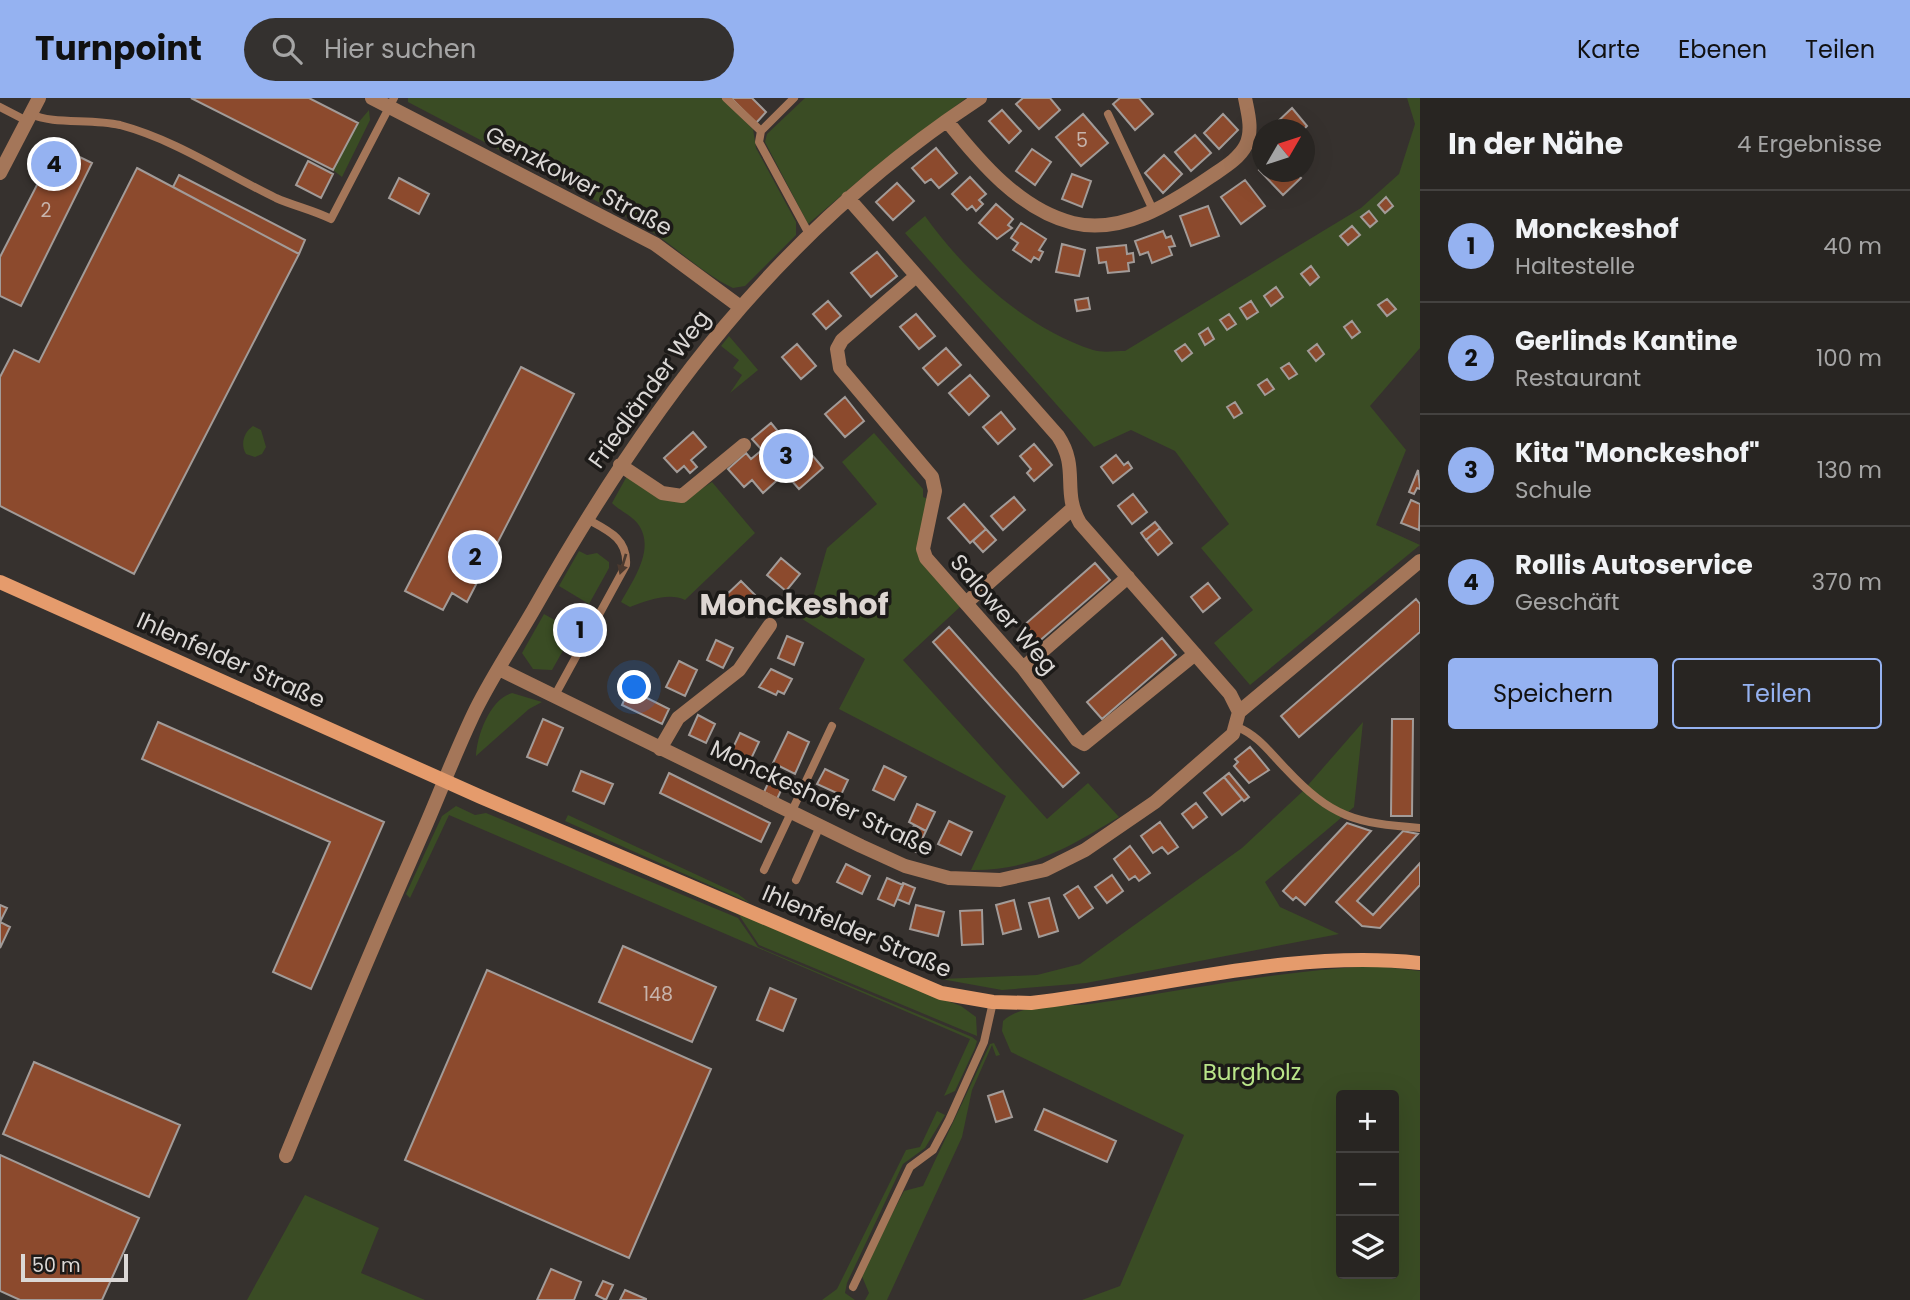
<!DOCTYPE html>
<html lang="de">
<meta charset="utf-8">
<style>
:root{--surface:#282522;--page:#34312f;--text:#f1f3f6;--muted:#a5a5a5;--line:#444240;--accent:#95b2f1}
body{margin:0;font-family:Poppins,sans-serif;background:var(--page);color:var(--text)}
.controls{position:absolute;right:21px;bottom:21px;display:grid;overflow:hidden;border-radius:7px;box-shadow:0 7px 28px #0002}
.controls button{width:63px;height:63px;display:grid;place-items:center;padding:0;border:0;border-bottom:2px solid var(--line);background:var(--surface);color:var(--text);font:35px sans-serif}
.compass{position:absolute;left:1252px;top:21px;width:63px;height:63px;border-radius:50%;background:var(--surface);box-shadow:0 7px 28px #0002;rotate:51deg}
.scale{position:absolute;left:21px;bottom:18px;width:107px;box-sizing:border-box;padding-left:7px;border:4px solid #dbd8d6;border-top:0;font-size:19px;line-height:24px;white-space:nowrap;color:#dbd8d6;-webkit-text-stroke:5px #1c1a18;paint-order:stroke}
.you{position:absolute;left:635px;top:590px;width:24px;height:24px;margin:-18px;border:5px solid #fff;border-radius:50%;background:#1a73e8;box-shadow:0 0 0 10px #1a73e833}
.badge{display:grid;place-items:center;width:46px;height:46px;border-radius:50%;background:var(--accent);color:#111;font-size:23px;font-weight:700}
.pin{position:absolute;translate:-50% -50%;border:4px solid #fff;box-shadow:0 2px 7px #0006}
.list{margin:0;padding:0;list-style:none}
h2{display:flex;justify-content:space-between;align-items:center;height:91px;margin:0;padding:0 28px;font-size:30px}
h2 small{font-size:23px;font-weight:400;color:var(--muted)}
.list li{display:grid;grid-template-columns:46px 1fr auto;gap:21px;align-items:center;box-sizing:border-box;height:112px;padding:0 28px;border-top:2px solid var(--line)}
.list b{display:block;font-size:26px;white-space:nowrap}
.list p{margin:0;font-size:23px;white-space:nowrap;color:var(--muted)}
.list em{font-size:23px;font-style:normal;color:var(--muted)}
.actions{display:flex;gap:14px;padding:21px 28px}
.actions a{flex:1;padding:16px 0;border:2px solid var(--accent);border-radius:7px;text-align:center;font-size:24px;color:var(--accent)}
.actions .main{background:var(--accent);color:#111}
.icon{flex:none;width:38px;height:38px;fill:none;stroke:currentColor;stroke-width:2;stroke-linecap:round;stroke-linejoin:round}
.map{position:relative;flex:none;width:1420px;height:1202px;overflow:hidden}
header{display:flex;align-items:center;gap:42px;box-sizing:border-box;height:98px;padding:0 35px;background:var(--accent);color:#111}
header strong{font-size:33px}
nav{display:flex;gap:38px;margin-inline-start:auto;font-size:24px}
.search{width:490px;height:63px;background:var(--page);display:flex;align-items:center;gap:18px;box-sizing:border-box;padding:0 24px;border-radius:38px;color:var(--muted);font-size:26px}
main{display:flex}
aside{flex:1;background:var(--surface)}
.map>svg:first-child{display:block}
.green{fill:#3a4c24;fill-rule:evenodd}
.building{fill:#8c4a2d;stroke:#a29b98;stroke-width:2}
.lines{fill:none;stroke-linecap:round;stroke-linejoin:round}
.service{stroke:#a47659;stroke-width:8}
.minor{stroke:#a47659;stroke-width:14}
.secondary{stroke:#e59b6c;stroke-width:14}
.oneway{fill:#4c3a2f}
.labels{text-anchor:middle;stroke-width:7;stroke-linejoin:round;paint-order:stroke}
.number-label{font-size:19px;fill:#c7b4ac}
.street-label{font-size:23px;fill:#dbd8d6;stroke:#1c1a18}
.park-label{font-size:23px;fill:#b9e589;stroke:#1c1a18}
.district-label{font-size:30px;font-weight:bold;fill:#ddd6d2;stroke:#1c1a18}
</style>
<header>
<strong>Turnpoint</strong>
<div class="search"><svg class="icon" aria-label="search" viewBox="0 0 24 24"><circle cx="10" cy="10" r="6"/><path d="M15 15l6 6"/></svg>Hier suchen</div>
<nav><a>Karte</a><a>Ebenen</a><a>Teilen</a></nav>
</header>
<main>
<div class="map">
<svg width="1420" height="1202" viewBox="0 0 1420 1202">
<rect width="100%" height="100%" fill="#36312e"/>
<!-- green -->
<path class="green" d="M408 0H722L753 31 756 50 796 124V137L745 188 733 190C700 174 675 148 644 128L408 4Z
M805 0H966L870 73 808 126 765 44 767 36Z
M1407 0H1420V250L1370 308 1406 352 1376 427 1420 447 1250 587 1214 545 1253 512 1201 450 1229 426 1175 353 1131 332 1094 349 905 135 925 118C966 175 1024 229 1093 252 1102 255 1115 253 1125 253L1361 110 1399 76 1415 26Z
M369 12 370 22 342 79 333 72 358 25Z
M729 238 758 272 730 295 742 277 733 270 739 262 721 248Z
M253 328 261 332 266 349 262 356 255 359 246 356C240 346 244 334 253 328Z
M874 335 923 391V399L928 401 918 451 961 508 903 562 1047 721 1088 685 1119 719C1069 749 1031 773 971 772L1006 698 839 611 865 561 793 515 811 506 827 450 877 406 842 364Z
M627 378 683 403 712 384 755 435 685 502C669 494 646 503 630 509L621 504C633 482 656 451 638 426 631 417 620 413 612 405Z
M579 453 587 457 597 455 609 464V470L589 506 559 488Z
M544 516 574 533 552 572 533 571 522 555Z
M512 595 542 604 529 611 476 658C477 637 490 601 512 595Z
M1363 624 1354 709 1265 784 1280 809 1339 836 1086 885 1002 892 941 881 1037 877 1080 866 1242 750 1302 694Z
M456 708 475 717 486 715 738 820 758 849 972 939 977 943 975 950 955 993 944 998 970 941 449 717 410 800 406 796 442 718Z
M568 717 738 796 750 805 565 723Z
M593 754 918 892 961 908 976 919 977 938 759 847 739 817Z
M1376 868 1420 873V1202H1082L1120 1188 1184 1037 1011 954 1002 933 1003 923C1023 904 1065 909 1090 906 1186 893 1279 872 1376 868ZM1341 997H1394V1176H1341Z
M994 945 1000 957 996 958 992 947 972 992 962 1039 887 1202H865L869 1195 861 1176 904 1093 923 1088 990 946Z
M937 1013 945 1017 925 1050 903 1066 847 1185 845 1195 855 1202H822L837 1191 906 1052 920 1049Z
M305 1097 379 1130 361 1175 425 1202H247Z"/>
<!-- building -->
<path class="building" d="M191 0H309L358 25 333 72Z
M731 0H752L766 14 756 25Z
M1023 0H1050L1060 12 1039 31 1016 6Z
M1120 0H1139L1153 16 1135 32 1113 6Z
M1292 10 1307 28 1303 32H1280L1275 26Z
M1002 12 1021 33 1009 45 989 23Z
M1083 16 1108 45 1081 68 1056 39Z
M1223 16 1238 32 1219 51 1204 35Z
M1195 37 1211 55 1191 73 1175 54Z
M57 48 92 65 21 208 0 198V159Z
M936 50 957 75 939 90 931 81 925 85 912 70Z
M1032 51 1051 64 1035 87 1016 73Z
M1164 57 1182 76 1163 95 1145 75Z
M308 63 333 76 321 100 296 87Z
M1262 69V74H1295L1301 80 1283 97 1259 72Z
M137 70 299 156 134 476 0 408V279L14 252 39 264Z
M1072 76 1091 83 1082 109 1062 101Z
M179 77 305 142 299 156 173 89Z
M970 79 986 96 979 102 983 106 976 113 972 108 967 112 952 96Z
M399 80 429 96 419 116 389 100Z
M1245 82 1265 108 1241 126 1221 99Z
M897 85 914 103 893 122 876 104Z
M1386 99 1393 108 1385 115 1378 107Z
M996 106 1013 121 1008 127 1012 130 997 141 979 125Z
M1208 108 1219 138 1191 148 1180 118Z
M1369 113 1377 123 1370 129 1361 119Z
M1021 125 1046 141 1039 152 1043 154 1039 162 1034 159 1031 164 1013 152 1018 145 1011 140Z
M1352 128 1360 137 1348 147 1340 138Z
M1163 133 1166 140 1171 138 1175 148 1169 149 1172 157 1152 165 1148 154 1140 157 1135 143Z
M1062 146 1085 152 1079 178 1056 174Z
M1126 147 1127 156 1133 155 1134 164 1128 165 1129 173 1108 175 1106 164 1099 165 1097 150Z
M877 154 897 178 871 199 851 175Z
M1311 168 1319 179 1310 187 1301 176Z
M1276 189 1283 199 1271 208 1264 198Z
M1088 200 1090 211 1077 213 1075 202Z
M1387 201 1396 211 1387 218 1378 207Z
M828 203 841 218 826 231 813 216Z
M1251 203 1258 214 1247 221 1240 210Z
M916 216 935 238 919 251 900 229Z
M1229 216 1236 226 1227 232 1220 222Z
M1352 223 1360 234 1352 240 1344 229Z
M1208 230 1214 241 1205 247 1199 236Z
M797 246 816 268 801 281 782 259Z
M1185 246 1192 255 1182 263 1175 253Z
M1317 246 1324 256 1316 263 1308 253Z
M946 250 961 267 938 287 923 270Z
M1289 265 1297 276 1289 281 1281 270Z
M521 269 574 296 467 504 452 495 443 512 405 493Z
M970 277 989 298 969 317 949 295Z
M1267 281 1274 291 1265 297 1258 287Z
M845 299 864 323 845 339 825 316Z
M1235 304 1242 315 1234 320 1227 309Z
M1001 314 1015 331 998 346 983 329Z
M771 325 786 343 781 347 789 356 802 345 823 370 799 391 785 375 763 395 752 382 744 389 728 371 746 355 751 361 762 352 752 341Z
M693 334 706 349 691 362 697 369 690 375 684 368 677 374 664 360Z
M1034 346 1052 367 1034 383 1027 375 1031 371 1020 358Z
M1116 357 1124 367 1128 364 1132 370 1113 385 1101 369Z
M1418 372 1420 391 1417 390 1414 396 1409 394Z
M1133 396 1147 414 1132 426 1118 408Z
M1014 399 1025 412 1003 432 991 418Z
M1411 402 1420 406 1419 432 1401 425Z
M964 406 986 431 970 445 948 420Z
M1155 424 1160 430 1146 442 1141 435Z
M1160 430 1172 445 1158 457 1146 442Z
M986 431 996 442 983 454 973 443Z
M781 460 800 476 786 493 767 477Z
M1095 465 1110 482 1037 545 1022 529Z
M741 483 755 497 737 515 723 500Z
M1208 485 1220 500 1203 514 1191 499Z
M1416 501 1420 506V534L1299 639 1281 618Z
M949 529 1079 675 1063 689 933 544Z
M787 538 803 545 794 567 778 560Z
M1162 540 1176 557 1102 621 1087 604Z
M716 542 733 550 723 570 707 562Z
M679 563 697 572 685 598 666 589Z
M771 571 792 581 784 596 778 593 776 597 759 589Z
M629 591 669 611 662 626 622 607Z
M698 617 715 626 706 645 689 637Z
M543 621 563 630 547 667 527 659Z
M1392 621H1413L1412 718H1391Z
M158 624 384 724 311 891 273 874 330 744 142 661Z
M788 634 809 644 795 676 773 665Z
M740 635 759 644 750 663 731 654Z
M1250 649 1269 672 1249 685 1234 668 1238 664 1235 661Z
M884 668 906 679 894 702 873 692Z
M825 671 848 682 841 697 817 686Z
M581 673 613 686 604 706 573 693Z
M669 675 770 725 761 744 660 695Z
M1229 675 1249 699 1244 703 1224 679Z
M771 679 784 686 777 701 764 694Z
M1224 679 1242 701 1222 717 1204 695Z
M1196 705 1207 719 1193 730 1182 716Z
M917 706 935 714 926 733 909 724Z
M949 723 972 734 961 757 938 746Z
M1160 724 1178 749 1168 756 1162 749 1153 755 1141 738Z
M1347 725 1371 733 1305 807 1296 799 1293 802 1283 793Z
M914 727 926 733 916 754 904 748Z
M1403 733 1418 736 1357 803 1373 817 1420 765V787L1380 830 1362 828 1336 804Z
M1130 748 1150 775 1139 783 1135 778 1129 782 1114 761Z
M846 766 870 778 862 796 837 784Z
M1112 777 1123 793 1107 805 1095 789Z
M887 780 903 787 894 808 878 801Z
M903 785 915 790 909 806 897 801Z
M1078 788 1093 810 1079 820 1064 797Z
M1049 800 1058 833 1039 839 1029 805Z
M1014 802 1021 831 1003 836 996 807Z
M0 807 7 810 0 824 10 829 0 850Z
M916 807 944 814 938 838 910 831Z
M982 812 983 846 962 847 960 813Z
M623 848 716 889 692 944 599 904Z
M487 872 711 971 629 1160 405 1062Z
M770 890 796 901 783 933 757 922Z
M34 964 180 1027 149 1099 3 1036Z
M1003 993 1012 1019 996 1024 988 998Z
M1044 1011 1116 1043 1107 1064 1035 1032Z
M0 1057 139 1120 102 1202H20L0 1193Z
M551 1171 581 1184 574 1202H537Z
M603 1183 613 1187 606 1202 596 1197Z
M625 1192 646 1201V1202H620Z"/>
<g class="lines">
<!-- service -->
<path class="service" d="M726 0 761 33
M794 0 761 33 759 44 809 136
M0 9 27 23
M31 16C53 27 91 20 120 27 176 42 224 75 276 100 294 108 313 112 331 121L394 0
M1108 16 1153 112
M554 599 626 467C628 440 607 432 585 420
M1237 629C1258 637 1271 656 1286 671 1332 720 1355 725 1420 730
M764 772 832 628
M796 782 820 728
M853 1189 910 1069 933 1052 949 1022 984 944 993 904"/>
<!-- minor -->
<path class="minor" d="M372 0 655 146 739 208
M947 23C979 63 1020 112 1073 125 1122 137 1172 105 1210 79 1223 70 1239 61 1246 47 1253 32 1248 15 1245 0
M0 75 39 0
M915 179 842 242 837 251 840 270 932 379 935 393 923 451 926 460 1023 570 1077 642 1084 646 1195 556
M620 367 662 395 682 398 744 347
M966 505 1072 411
M1023 570 1128 479
M499 571 861 748 905 768 949 780 1000 782 1045 772 1085 752 1155 704 1233 636 1239 614 1230 596 1080 425C1061 393 1080 371 1058 338L848 100
M1239 614 1420 463
M660 651 678 620 739 572 770 527
M286 1058C330 950 375 843 422 736 440 695 456 652 476 611 493 577 515 544 534 511 651 304 779 132 980 0"/>
<!-- secondary -->
<path class="secondary" d="M0 484 481 699 941 895 993 904 1031 905C1160 890 1290 851 1420 865"/>
</g>
<!-- one-way arrows -->
<defs><path id="oneway-solid" d="M-6-.8H1V-3.2L6.5 0L1 3.2V.8H-6Z" transform="scale(1.75)"/></defs>
<use class="oneway" href="#oneway-solid" transform="translate(623 466) rotate(107)"/>
<g class="labels">
<!-- number labels -->
<g class="number-label">
<text x="1082" y="49">5</text>
<text x="46" y="119">2</text>
<text x="658" y="903">148</text>
</g>
<!-- street labels -->
<g class="street-label">
<text transform="translate(579 83) rotate(28)" y="8">Genzkower Straße</text>
<text transform="translate(649 291) rotate(-54)" y="8">Friedländer Weg</text>
<text transform="translate(1004 516) rotate(49)" y="8">Salower Weg</text>
<text transform="translate(231 562) rotate(24)" y="8">Ihlenfelder Straße</text>
<text transform="translate(822 700) rotate(25)" y="8">Monckeshofer Straße</text>
<text transform="translate(857 833) rotate(23)" y="8">Ihlenfelder Straße</text>
</g>
<!-- park labels -->
<g class="park-label">
<text x="1252" y="982">Burgholz</text>
</g>
<!-- district labels -->
<g class="district-label">
<text x="794" y="517">Monckeshof</text>
</g>
</g>
</svg>
<div class="controls">
<button>+</button>
<button>−</button>
<button><svg class="icon" aria-label="layers" viewBox="0 0 24 24"><path d="M12 4l9 5-9 5-9-5zM3 14l9 5 9-5"/></svg></button>
</div>
<svg class="compass" viewBox="-18 -18 36 36"><path d="M0-13l5 13h-10z" fill="#e53935"/><path d="M0 13l5-13h-10z" fill="#a5a5a5"/></svg>
<div class="scale">50 m</div>
<div class="you"></div>
<div class="pin badge" style="left:580px;top:532px">1</div>
<div class="pin badge" style="left:475px;top:459px">2</div>
<div class="pin badge" style="left:786px;top:358px">3</div>
<div class="pin badge" style="left:54px;top:66px">4</div>
</div>
<aside>
<h2>In der Nähe<small>4 Ergebnisse</small></h2>
<ul class="list">
<li><span class="badge">1</span><div><b>Monckeshof</b><p>Haltestelle</p></div><em>40 m</em></li>
<li><span class="badge">2</span><div><b>Gerlinds Kantine</b><p>Restaurant</p></div><em>100 m</em></li>
<li><span class="badge">3</span><div><b>Kita &quot;Monckeshof&quot;</b><p>Schule</p></div><em>130 m</em></li>
<li><span class="badge">4</span><div><b>Rollis Autoservice</b><p>Geschäft</p></div><em>370 m</em></li>
</ul>
<div class="actions"><a class="main">Speichern</a><a>Teilen</a></div>
</aside>
</main>
